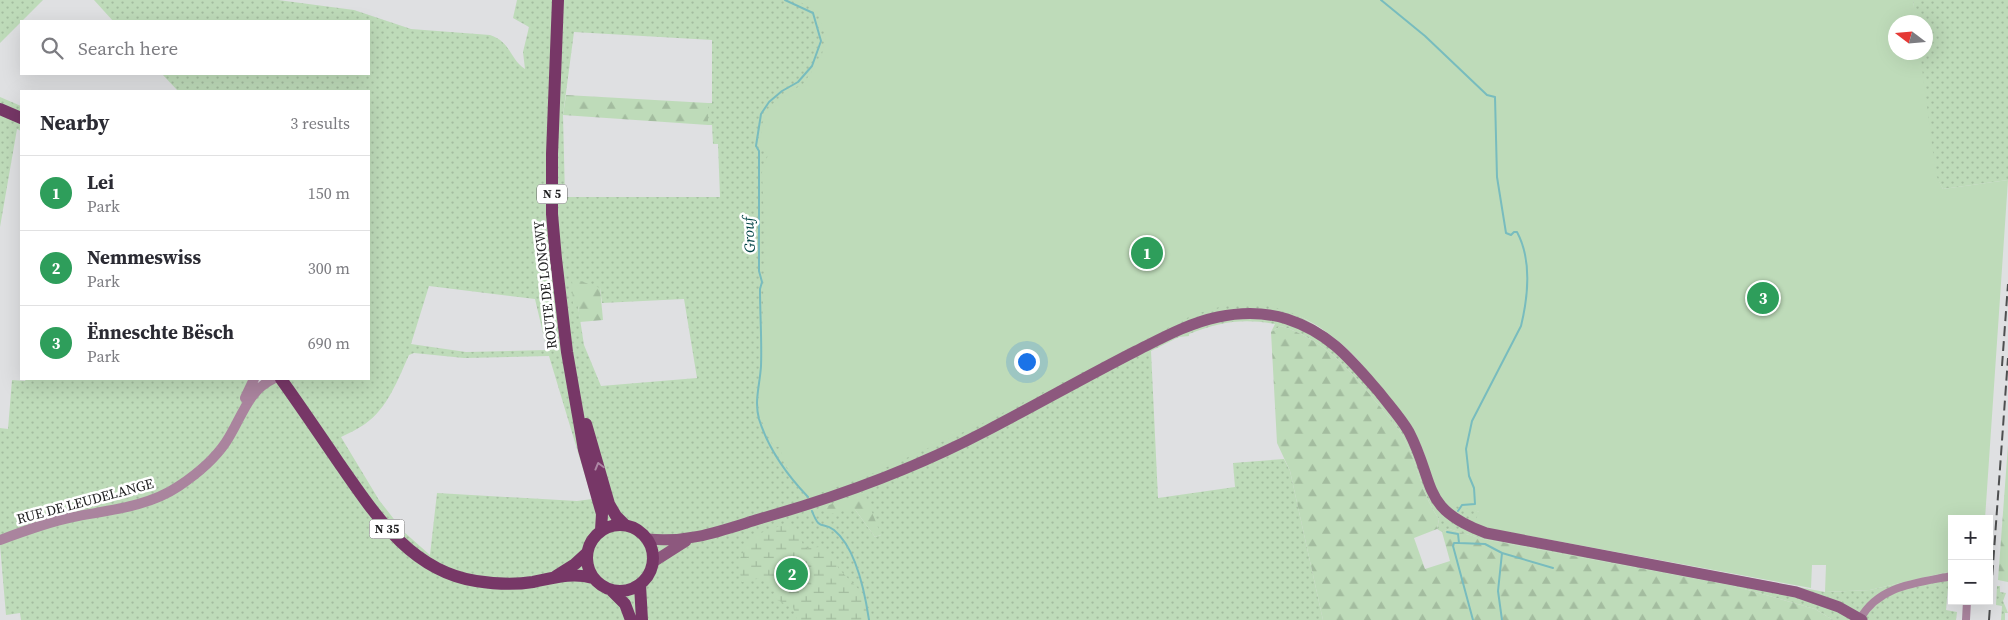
<!DOCTYPE html>
<meta charset="utf-8">
<style>
:root{--surface:#fff;--page:#f2f2f3;--text:#2b2b33;--muted:#7c7c81;--line:#e1e1e2;--accent:#b45309}
body{margin:0;font-family:"Source Serif 4",serif;background:var(--page);color:var(--text)}
.controls{position:absolute;right:15px;bottom:15px;display:grid;overflow:hidden;border-radius:0px;box-shadow:0 5px 20px #0002}
.controls button{width:45px;height:45px;display:grid;place-items:center;padding:0;border:0;border-bottom:1px solid var(--line);background:var(--surface);color:var(--text);font:25px sans-serif}
.compass{position:absolute;left:1888px;top:15px;width:45px;height:45px;border-radius:50%;background:var(--surface);box-shadow:0 5px 20px #0002;rotate:286deg}
.you{position:absolute;left:1026px;top:361px;width:18px;height:18px;margin:-12px;border:4px solid #fff;border-radius:50%;background:#1a73e8;box-shadow:0 0 0 8px #1a73e833}
.badge{display:grid;place-items:center;width:32px;height:32px;border-radius:50%;background:var(--accent);color:#fff;font-size:16px;font-weight:700}
.pin{position:absolute;translate:-50% -50%;border:2px solid #fff;box-shadow:0 1px 5px #0006}
.list{margin:0;padding:0;list-style:none}
h2{display:flex;justify-content:space-between;align-items:center;height:65px;margin:0;padding:0 20px;font-size:21px}
h2 small{font-size:16px;font-weight:400;color:var(--muted)}
.list li{display:grid;grid-template-columns:32px 1fr auto;gap:15px;align-items:center;box-sizing:border-box;height:75px;padding:0 20px;border-top:1px solid var(--line)}
.list b{display:block;font-size:19px;white-space:nowrap}
.list p{margin:0;font-size:16px;white-space:nowrap;color:var(--muted)}
.list em{font-size:16px;font-style:normal;color:var(--muted)}
.icon{flex:none;width:28px;height:28px;fill:none;stroke:currentColor;stroke-width:2;stroke-linecap:round;stroke-linejoin:round}
.map{position:relative;flex:none;width:2008px;height:620px;overflow:hidden}
.search{position:absolute;background:var(--surface);box-shadow:0 5px 20px #0002;left:20px;top:20px;width:350px;height:55px;display:flex;align-items:center;gap:12px;box-sizing:border-box;padding:0 18px;border-radius:0px;color:var(--muted);font-size:19px}
.panel{position:absolute;background:var(--surface);box-shadow:0 5px 20px #0002;left:20px;top:90px;width:350px;height:290px;border-radius:0px}
.map>svg:first-child{display:block}
.grass{fill:url(#grass-dots);fill-rule:evenodd}
.forest{fill:url(#forest-firs)}
.wetland{fill:url(#wetland-marsh)}
.park{fill:#bedbb9}
.lines{fill:none;stroke-linecap:round;stroke-linejoin:round}
.stream{stroke:#78bcbe;stroke-width:2}
.minor{stroke:#aa849e;stroke-width:8}
.tertiary{stroke:#aa849e;stroke-width:10}
.secondary{stroke:#8d587e;stroke-width:11}
.primary{stroke:#773767;stroke-width:12}
.rail{stroke:#4e4f50;stroke-width:2;stroke-dasharray:10 5;stroke-linecap:butt}
.oneway{stroke:#ad87a4}
.labels{text-anchor:middle;stroke-width:5;stroke-linejoin:round;paint-order:stroke}
.shield{fill:#fff;stroke:#626263;stroke-width:1}
.shield-label{font-size:12px;font-weight:bold;fill:#1f1f20}
.street-label{font-size:14px;fill:#1f1f20;stroke:#fff}
.water-label{font-size:15px;font-style:italic;fill:#004345;stroke:#fff}
</style>
<div class="map">
<svg width="2008" height="620" viewBox="0 0 2008 620">
<defs>
<pattern id="grass-dots" width="8" height="8" patternUnits="userSpaceOnUse" patternTransform="scale(1.25)"><rect width="8" height="8" fill="#bedbb9"/><path d="M2 2h.1M6 6h.1" fill="none" stroke="#a3bc9f" stroke-width="1.8" stroke-linecap="round"/></pattern>
<pattern id="forest-firs" width="22" height="20" patternUnits="userSpaceOnUse" patternTransform="scale(1.25)"><rect width="22" height="20" fill="#bedbb9"/><path d="M5 1l3.5 6h-7zM16 11l3.5 6h-7z" fill="#a3bc9f"/></pattern>
<pattern id="wetland-marsh" width="20" height="14" patternUnits="userSpaceOnUse" patternTransform="scale(1.25)"><rect width="20" height="14" fill="#bedbb9"/><path d="M1 5h8M5 5V1M11 12h8M15 12V8" fill="none" stroke="#a3bc9f"/></pattern>
</defs>
<rect width="100%" height="100%" fill="#dfe0e2"/>
<!-- grass -->
<path class="grass" d="M0 0H43L0 43Z
M94 0H278L354 10 411 29 490 35C511 42 509 58 525 69L523 52 529 27 513 18 517 0H1379L1471 508 1479 512 1480 527 1825 592 1870 590 1952 571V587H1948L1946 610 1957 612 1956 620H1833L1815 609 1730 585 1483 539 1449 529 1442 532 1437 529 1439 519C1421 493 1420 472 1408 446 1401 430 1389 417 1377 403 1349 369 1325 340 1281 326L1271 332 1275 324C1242 318 1220 322 1189 334V336L1179 337 1151 351 1158 498 1235 487 1233 463 1284 459 1290 471 1323 620H21L20 613 6 615 0 545V428L8 429 12 380 25 381 26 379H254L245 399 273 379H369V91H178L162 74H369V21H113ZM574 32 712 40V103H708V125H712L713 144H718L720 197H565L563 115ZM1353 56 1438 488 1420 445 1359 362 1334 337 1300 316ZM429 286 535 299 547 350 466 352 411 344ZM600 288 602 303 684 299 697 378 601 386 584 345 578 306H574ZM414 353 464 358 549 356 592 499 577 501 437 493 430 555 404 532 379 500 341 437C349 433 358 429 365 424 388 408 398 379 409 355ZM854 508 881 535 875 537Z
M1913 0H2008V180L1943 189 1938 180 1935 179 1919 53 1926 52V22H1915Z
M0 97 21 106V131L17 129 0 227Z
M1997 586H2000V592L2006 593 2003 601 2008 613H2005V620H2001L2002 606 1996 605Z"/>
<!-- forest -->
<path class="forest" d="M566 95 708 103V125L563 115Z
M572 278 600 288 603 320 580 322 578 306H573Z
M1281 326C1325 340 1349 369 1377 403 1389 417 1401 430 1408 446 1420 472 1421 493 1439 519L1437 529 1414 538 1425 569 1450 561 1442 532 1449 529 1483 539 1730 585 1815 609 1833 620H1323L1290 471 1277 443 1271 332Z
M2008 445V582L1998 580Z
M864 492 881 535 875 537 854 508 827 515 824 507Z"/>
<!-- wetland -->
<path class="wetland" d="M788 523 795 525 804 547 807 548 820 547 829 551 839 569 865 596 869 620H797L793 607 777 600 766 579 762 578 742 582 738 563 747 544 755 535Z"/>
<!-- park -->
<path class="park" d="M796 0H1913L1916 22H1896V52L1920 53 1936 175 1943 189 2008 180 1985 519H1952V571L1870 590 1825 592 1826 565H1812L1811 588 1480 527 1474 524 1479 512C1469 508 1455 508 1447 501 1432 489 1429 463 1421 446 1412 429 1397 413 1385 397 1376 385 1368 371 1358 360 1327 326 1282 299 1234 305 1218 306 1202 312 1187 318L981 424 869 475 809 497 789 472 779 447 774 446C766 436 768 428 759 418L765 243 762 172 768 155 760 145 762 124 771 105 804 83 821 58 826 38 817 11Z"/>
<g class="lines">
<!-- stream -->
<path class="stream" d="M785 0 813 13 821 41 812 66 798 82 782 91 769 102 761 114 756 146 759 151V271L762 282 760 289C760 315 762 341 761 366 760 384 754 401 759 419 768 448 787 475 808 497
M1381 0 1425 36 1487 95 1495 97 1497 177 1506 233 1511 235 1514 232H1517C1532 260 1528 297 1521 326L1472 421 1466 449 1469 476 1474 488 1475 504 1462 505 1458 511
M812 511C820 532 822 521 834 530 856 548 865 593 869 620
M1447 532 1458 534 1459 543H1454L1453 546 1473 620
M1459 543 1485 544 1502 553 1498 591 1502 620
M1502 553 1553 568"/>
<!-- minor -->
<path class="minor" d="M1860 619C1879 585 1917 583 1952 576
M1966 620 1967 601"/>
<!-- tertiary -->
<path class="tertiary" d="M245 398 254 379
M0 540C24 531 48 522 73 517 109 510 148 507 179 486 197 474 214 460 226 442 241 420 247 391 273 379"/>
<!-- secondary -->
<path class="secondary" d="M648 539C689 543 720 531 759 519 837 497 914 469 986 431 1036 405 1085 377 1136 351 1162 338 1189 323 1218 317 1241 312 1265 312 1287 319 1330 333 1351 360 1379 392 1389 405 1401 418 1409 432 1436 484 1420 509 1486 533L1796 592 1839 607 1862 620
M653 562 686 541"/>
<!-- primary -->
<path class="primary" d="M558 0 552 154V214L556 259 567 352 584 450 602 514 601 530
M0 109 21 118
M281 379C301 407 320 435 339 463 374 513 410 571 476 581 495 584 514 585 533 582 553 578 573 572 593 578
M586 424 609 504 616 516 625 525
M587 558a33 33 0 1 1 66 0a33 33 0 1 1-66 0Z
M556 576 575 564 587 553
M640 585 642 620
M612 591 625 604 631 620"/>
<!-- rail -->
<path class="rail" d="M2002 366 2008 284
M1989 620 2008 358"/>
</g>
<!-- one-way arrows -->
<defs><path id="oneway-chevron" d="M-2-3.5L2.5 0L-2 3.5" fill="none" stroke-width="1.6" stroke-linecap="round" stroke-linejoin="round" transform="scale(1.25)"/></defs>
<use class="oneway" href="#oneway-chevron" transform="translate(599 466) rotate(-105)"/>
<g class="labels">
<!-- shield labels -->
<g class="shield">
<rect x="537" y="184.5" width="30" height="19" rx="4"/>
<rect x="369.5" y="519.5" width="35" height="19" rx="4"/>
</g>
<g class="shield-label">
<text x="552" y="198">N 5</text>
<text x="387" y="533">N 35</text>
</g>
<!-- street labels -->
<g class="street-label">
<text transform="translate(545 285) rotate(-96)" y="5">ROUTE DE LONGWY</text>
<text transform="translate(85 501) rotate(-15)" y="5">RUE DE LEUDELANGE</text>
</g>
<!-- water labels -->
<g class="water-label">
<text transform="translate(749 235) rotate(-93)" y="5">Grouf</text>
</g>
</g>
</svg>
<div class="controls">
<button>+</button>
<button>−</button>
</div>
<svg class="compass" viewBox="-18 -18 36 36"><path d="M0-13l5 13h-10z" fill="#e53935"/><path d="M0 13l5-13h-10z" fill="#7c7c81"/></svg>
<div class="you"></div>
<div class="pin badge" style="left:1147px;top:253px;background:#2e9e5b">1</div>
<div class="pin badge" style="left:792px;top:574px;background:#2e9e5b">2</div>
<div class="pin badge" style="left:1763px;top:298px;background:#2e9e5b">3</div>
<div class="search"><svg class="icon" aria-label="search" viewBox="0 0 24 24"><circle cx="10" cy="10" r="6"/><path d="M15 15l6 6"/></svg>Search here</div>
<section class="panel">
<h2>Nearby<small>3 results</small></h2>
<ul class="list">
<li><span class="badge" style="background:#2e9e5b">1</span><div><b>Lei</b><p>Park</p></div><em>150 m</em></li>
<li><span class="badge" style="background:#2e9e5b">2</span><div><b>Nemmeswiss</b><p>Park</p></div><em>300 m</em></li>
<li><span class="badge" style="background:#2e9e5b">3</span><div><b>Ënneschte Bësch</b><p>Park</p></div><em>690 m</em></li>
</ul>
</section>
</div>
